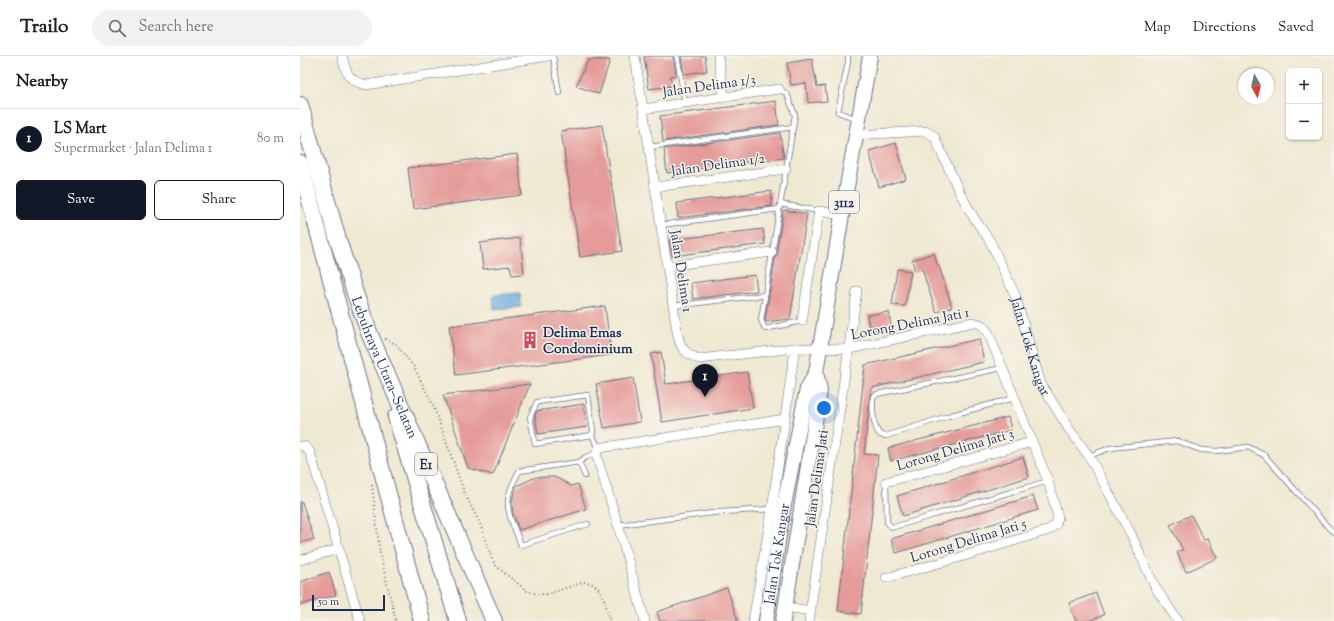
<!DOCTYPE html>
<meta charset="utf-8">
<style>
:root{--surface:#fff;--page:#f2f2f2;--text:#202124;--muted:#757577;--line:#e0e0e0;--accent:#111827}
body{margin:0;font-family:"Sorts Mill Goudy",serif;background:var(--page);color:var(--text)}
.controls{position:absolute;right:12px;top:12px;display:grid;overflow:hidden;border-radius:6px;box-shadow:0 1px 3px #0004}
.controls button{width:36px;height:36px;display:grid;place-items:center;padding:0;border:0;border-bottom:1px solid var(--line);background:var(--surface);color:var(--text);font:20px sans-serif}
.compass{position:absolute;left:938px;top:12px;width:36px;height:36px;border-radius:50%;background:var(--surface);box-shadow:0 1px 3px #0004;rotate:172deg}
.scale{position:absolute;left:12px;bottom:10px;width:73px;box-sizing:border-box;padding-left:4px;border:2px solid #1b2f5e;border-top:0;font-size:11px;line-height:14px;white-space:nowrap;color:#1b2f5e;-webkit-text-stroke:3px #f7f3e8;paint-order:stroke}
.you{position:absolute;left:524px;top:352px;width:14px;height:14px;margin:-10px;border:3px solid #fff;border-radius:50%;background:#1a73e8;box-shadow:0 0 0 6px #1a73e833}
.badge{display:grid;place-items:center;width:26px;height:26px;border-radius:50%;background:var(--accent);color:#fff;font-size:13px;font-weight:700}
.pin{position:absolute;translate:-50% -33px;filter:drop-shadow(0 1px 2px #0008)}
.pin::after{content:'';position:absolute;top:21px;width:14px;height:12px;background:inherit;clip-path:polygon(0 0,100% 0,50% 100%)}
.list{margin:0;padding:0;list-style:none}
h2{display:flex;justify-content:space-between;align-items:center;height:52px;margin:0;padding:0 16px;font-size:17px}
h2 small{font-size:13px;font-weight:400;color:var(--muted)}
.list li{display:grid;grid-template-columns:26px 1fr auto;gap:12px;align-items:center;box-sizing:border-box;height:60px;padding:0 16px;border-top:1px solid var(--line)}
.list b{display:block;font-size:15px;white-space:nowrap}
.list p{margin:0;font-size:13px;white-space:nowrap;color:var(--muted)}
.list em{font-size:13px;font-style:normal;color:var(--muted)}
.actions{display:flex;gap:8px;padding:12px 16px}
.actions a{flex:1;padding:9px 0;border:1px solid var(--accent);border-radius:6px;text-align:center;font-size:14px;color:var(--accent)}
.actions .main{background:var(--accent);color:#fff}
.icon{flex:none;width:22px;height:22px;fill:none;stroke:currentColor;stroke-width:2;stroke-linecap:round;stroke-linejoin:round}
.map{position:relative;flex:none;width:1034px;height:565px;overflow:hidden}
header{display:flex;align-items:center;gap:24px;box-sizing:border-box;height:56px;padding:0 20px;background:var(--surface);border-bottom:1px solid var(--line)}
header strong{font-size:19px}
nav{display:flex;gap:22px;margin-inline-start:auto;font-size:14px}
.search{width:280px;height:36px;background:var(--page);display:flex;align-items:center;gap:10px;box-sizing:border-box;padding:0 14px;border-radius:22px;color:var(--muted);font-size:15px}
main{display:flex}
aside{flex:1;background:var(--surface)}
.map>svg:first-child{display:block}
.water{fill:#6aaddf;stroke:#426e9e}
.building{fill:#e59b99}
.lines{fill:none;stroke-linecap:round;stroke-linejoin:round}
.service-casing{stroke:#657087;stroke-width:6}
.minor-casing{stroke:#657087;stroke-width:10}
.primary-casing{stroke:#657087;stroke-width:16}
.motorway-casing{stroke:#657087;stroke-width:18}
.path{stroke:#657087;stroke-width:2;stroke-dasharray:1 3;stroke-linecap:butt}
.service{stroke:#fff;stroke-width:4.5}
.minor{stroke:#fff;stroke-width:9}
.primary{stroke:#fff;stroke-width:14}
.motorway{stroke:#fff;stroke-width:16}
.labels{text-anchor:middle;stroke-width:3;stroke-linejoin:round;paint-order:stroke}
.shield{fill:#f7f3e8;stroke:#5d6a87;stroke-width:1}
.shield-label{font-size:13px;font-weight:bold;fill:#1b2f5e}
.street-label{font-size:14px;fill:#1b2f5e;stroke:#f7f3e8}
.poi-label{font-size:14px;font-weight:bold;fill:#1b2f5e;stroke:#f7f3e8;text-anchor:start}
</style>
<header>
<strong>Trailo</strong>
<div class="search"><svg class="icon" aria-label="search" viewBox="0 0 24 24"><circle cx="10" cy="10" r="6"/><path d="M15 15l6 6"/></svg>Search here</div>
<nav><a>Map</a><a>Directions</a><a>Saved</a></nav>
</header>
<main>
<aside>
<h2>Nearby<small></small></h2>
<ul class="list">
<li><span class="badge">1</span><div><b>LS Mart</b><p>Supermarket · Jalan Delima 1</p></div><em>80 m</em></li>
</ul>
<div class="actions"><a class="main">Save</a><a>Share</a></div>
</aside>
<div class="map">
<svg width="1034" height="565" viewBox="0 0 1034 565">
<rect width="100%" height="100%" fill="#f7f3e8"/>
<filter id="ink" filterUnits="userSpaceOnUse"><feTurbulence type="fractalNoise" baseFrequency=".025" numOctaves="2"/><feDisplacementMap in="SourceGraphic" scale="8" xChannelSelector="R" yChannelSelector="G"/><feConvolveMatrix kernelMatrix="1 2 1 2 8 2 1 2 1" color-interpolation-filters="sRGB"/></filter>
<filter id="wash" filterUnits="userSpaceOnUse"><feTurbulence type="fractalNoise" baseFrequency=".012" numOctaves="4" result="noise"/><feDisplacementMap in="SourceGraphic" scale="16" xChannelSelector="R" yChannelSelector="G"/><feGaussianBlur stdDeviation="0.9" result="paint"/><feColorMatrix in="noise" values="0 0 0 0 0 0 0 0 0 0 0 0 0 0 0 0 0 1.4 0 .05"/><feComposite in="paint" operator="in"/></filter>
<g filter="url(#wash)">
<rect width="100%" height="100%" fill="#efe9d2"/>
<!-- water -->
<path class="water" d="M220 237 221 251 194 253 193 239Z"/>
<g id="blocks">
<!-- building -->
<path class="building" d="M344 0H373L376 19 370 20 372 30 349 33Z
M381 0H405L407 15 384 18Z
M512 3 517 31 525 30 527 45 508 47 506 27 491 29 487 7Z
M288 4H310L299 38 276 30Z
M476 45 479 69 363 85 360 60Z
M302 69 322 195 280 201 261 75Z
M480 77 484 102 367 117 364 93Z
M596 87 606 123 579 131 569 95Z
M217 98 222 139 113 153 108 112Z
M471 135 472 150 378 162 377 147Z
M484 154 507 158 490 263 466 266 465 264 468 246 475 201 478 198 477 192 483 156Z
M463 173 465 188 372 200 369 184Z
M220 182 224 218 212 219 210 210 183 213 180 187Z
M634 197 638 211 639 210 652 251 636 256 622 213 615 215 612 204Z
M597 213 611 215 605 250 592 249Z
M455 219 457 235 393 243 391 227Z
M305 250 311 299 156 319 149 270Z
M589 256 591 272 570 275 567 259Z
M679 283 684 306 571 332 564 398 578 399 561 558 538 555 565 309Z
M361 296 366 328 447 316 453 352 362 366 351 298Z
M333 322 340 366 304 372 296 328Z
M230 328 193 419 168 412 143 339Z
M284 348 287 371 238 378 235 359 237 355Z
M708 361 711 374 591 405 588 392Z
M723 401 729 421 603 460 597 440Z
M236 421H255L271 430 278 428 286 453 219 474 213 458 212 449V444L216 430Z
M733 440 738 454 596 497 591 483Z
M0 446H2L14 483 0 487Z
M891 459 904 484 908 483 917 502 886 516 877 496 883 494 870 469Z
M29 516 36 539 0 549V526Z
M427 532 438 565H360L357 556Z
M796 537 804 559 788 565H776L769 547Z"/>
</g>
</g>
<g filter="url(#ink)">
<use href="#blocks" fill-opacity="0" stroke="#657087" stroke-width="1"/>
<g class="lines">
<!-- service casing -->
<g class="service-casing">
<path id="service" d="M253 0 259 37
M377 0 385 47
M548 0V6L538 56 557 63
M479 33 487 38 495 59 461 264 465 273 502 265
M349 91 493 71
M480 148 519 155
M361 169 479 153
M373 250 465 239
M702 312 577 338 573 341C572 352 573 371 580 379L586 380 648 360 714 342
M292 379 293 375 288 339 237 346 230 361 235 388 292 379 299 392
M789 400 810 392 877 385 901 394 917 395 948 391 964 399 1029 472 1034 476
M279 406 285 420
M586 426 587 466 590 470 594 471 748 425
M288 468 221 489C217 477 208 462 208 449 207 437 214 426 219 415L279 406 286 401 296 398
M318 469 421 456 472 453"/>
</g>
<!-- minor casing -->
<g class="minor-casing">
<g id="minor">
<path d="M42 0C47 18 47 24 66 29L248 0"/>
<path d="M335 0 377 275C380 291 383 297 399 303L495 292 549 293 673 266 682 269 688 276 748 425 754 447 758 461 756 468 749 474 671 498 586 522"/>
<path d="M418 0 424 41"/>
<path d="M343 53 479 33"/>
<path id="s1" d="M556 79 625 75 634 80 660 137 674 162 690 185 715 239 741 328 769 373 789 400 831 478 855 531 878 565"/>
<path d="M355 131 486 113"/>
<path d="M367 210 472 196"/>
<path d="M502 265 519 155 542 159"/>
<path d="M0 390H4L10 396 60 565"/>
<path d="M586 426 732 386"/>
<path d="M0 504 39 493"/>
<path d="M486 551 511 555"/>
<path d="M345 565 318 469 296 398 299 392 485 363"/>
<path d="M453 565 472 453 495 292"/>
<path d="M509 565 557 235"/>
</g>
</g>
<!-- primary casing -->
<g class="primary-casing">
<g id="primary">
<path id="s2" d="M466 565 483 454 507 333 516 316 542 159 570 0"/>
<path d="M483 565 520 335 516 316"/>
</g>
</g>
<!-- motorway casing -->
<g class="motorway-casing">
<g id="motorway">
<path id="s3" d="M0 49 38 184 56 240 70 279 194 565"/>
<path d="M0 107 122 565"/>
<path d="M96 361 158 565"/>
</g>
</g>
<!-- path -->
<path class="path" d="M85 283 96 288 114 311 133 349 165 438 180 468 192 503 197 511 227 535 238 538H248L284 526C304 527 305 549 310 565
M72 429 80 498 96 565"/>
<!-- service -->
<use href="#service" class="service"/>
<!-- minor -->
<use href="#minor" class="minor"/>
<!-- primary -->
<use href="#primary" class="primary"/>
<!-- motorway -->
<use href="#motorway" class="motorway"/>
</g>
</g>
<!-- icons -->
<defs>
<g id="building-bare" transform="scale(1.38)"><path d="M-4-6H4V6H1V3H-1V6H-4ZM-2.5-4.3h1.7v1.8h-1.7ZM.8-4.3h1.7v1.8H.8ZM-2.5-1h1.7V.8h-1.7ZM.8-1h1.7V.8H.8Z" fill="#d1495b" stroke="#f7f3e8" stroke-width="2.5" paint-order="stroke"/></g>
</defs>
<g fill-rule="evenodd">
<use href="#building-bare" x="230" y="284"/>
</g>
<g class="labels">
<!-- shield labels -->
<g class="shield">
<rect x="529" y="135" width="30" height="22" rx="3"/>
<rect x="115" y="397" width="22" height="22" rx="3"/>
</g>
<g class="shield-label">
<text x="544" y="151">3112</text>
<text x="126" y="413">E1</text>
</g>
<!-- street labels -->
<g class="street-label">
<text transform="translate(409 29) rotate(-8)" y="5">Jalan Delima 1/3</text>
<text transform="translate(418 108) rotate(-8)" y="5">Jalan Delima 1/2</text>
<text transform="translate(382 215) rotate(81)" y="5">Jalan Delima 1</text>
<text transform="translate(610 267) rotate(-11)" y="5">Lorong Delima Jati 1</text>
<text dy="5" stroke="none"><textPath href="#s1" startOffset="312">Jalan Tok Kangar</textPath></text>
<text dy="5" stroke="none"><textPath href="#s3" startOffset="276">Lebuhraya Utara–Selatan</textPath></text>
<text transform="translate(655 393) rotate(-16)" y="5">Lorong Delima Jati 3</text>
<text transform="translate(516 422) rotate(-82)" y="5">Jalan Delima Jati</text>
<text transform="translate(668 484) rotate(-17)" y="5">Lorong Delima Jati 5</text>
<text dy="5" stroke="none"><textPath href="#s2" startOffset="68">Jalan Tok Kangar</textPath></text>
</g>
<!-- poi labels -->
<g class="poi-label">
<text x="243" y="281">Delima Emas<tspan x="243" dy="16">Condominium</tspan></text>
</g>
</g>
</svg>
<div class="controls">
<button>+</button>
<button>−</button>
</div>
<svg class="compass" viewBox="-18 -18 36 36"><path d="M0-13l5 13h-10z" fill="#e53935"/><path d="M0 13l5-13h-10z" fill="#757577"/></svg>
<div class="scale">50 m</div>
<div class="you"></div>
<div class="pin badge" style="left:405px;top:341px">1</div>
</div>
</main>
